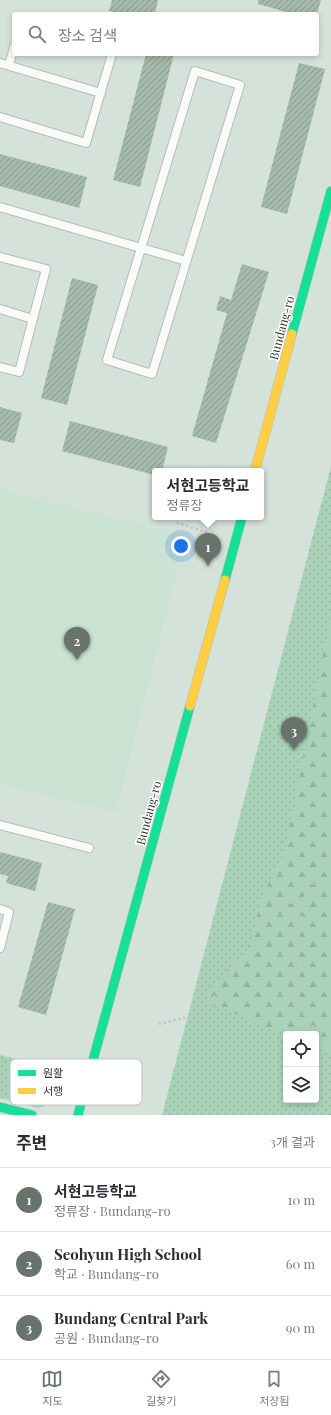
<!DOCTYPE html>
<html lang="ko">
<meta charset="utf-8">
<style>
:root{--surface:#fff;--page:#f2f2f3;--text:#2b2b33;--muted:#7c7c81;--line:#e1e1e2;--accent:#68736b}
body{margin:0;font-family:"Playfair Display","Noto Sans KR",serif;background:var(--page);color:var(--text)}
.controls{position:absolute;right:12px;bottom:12px;display:grid;overflow:hidden;border-radius:4px;box-shadow:0 2px 6px #0003}
.controls button{width:36px;height:36px;display:grid;place-items:center;padding:0;border:0;border-bottom:1px solid var(--line);background:var(--surface);color:var(--text);font:20px sans-serif}
.you{position:absolute;left:181px;top:546px;width:14px;height:14px;margin:-10px;border:3px solid #fff;border-radius:50%;background:#1a73e8;box-shadow:0 0 0 6px #1a73e833}
.badge{display:grid;place-items:center;width:26px;height:26px;border-radius:50%;background:var(--accent);color:#fff;font-size:13px;font-weight:700}
.pin{position:absolute;translate:-50% -33px;filter:drop-shadow(0 1px 2px #0008)}
.pin::after{content:'';position:absolute;top:21px;width:14px;height:12px;background:inherit;clip-path:polygon(0 0,100% 0,50% 100%)}
.popup{position:absolute;left:152px;top:468px;width:112px;height:52px;box-sizing:border-box;display:grid;place-content:center;border-radius:4px;background:var(--surface);filter:drop-shadow(0 1px 3px #0005);font-size:13px;white-space:nowrap;color:var(--muted)}
.popup b{font-size:15px;color:var(--text)}
.popup::after{content:'';position:absolute;left:50%;top:100%;margin-left:-8px;border:8px solid transparent;border-top-color:var(--surface)}
.list{margin:0;padding:0;list-style:none}
h2{display:flex;justify-content:space-between;align-items:center;height:52px;margin:0;padding:0 16px;font-size:17px}
h2 small{font-size:13px;font-weight:400;color:var(--muted)}
.list li{display:grid;grid-template-columns:26px 1fr auto;gap:12px;align-items:center;box-sizing:border-box;height:64px;padding:0 16px;border-top:1px solid var(--line)}
.list b{display:block;font-size:15px;white-space:nowrap}
.list p{margin:0;font-size:13px;white-space:nowrap;color:var(--muted)}
.list em{font-size:13px;font-style:normal;color:var(--muted)}
.icon{flex:none;width:22px;height:22px;fill:none;stroke:currentColor;stroke-width:2;stroke-linecap:round;stroke-linejoin:round}
.map{position:relative;flex:none;width:331px;height:1115px;overflow:hidden}
.search{position:absolute;background:var(--surface);box-shadow:0 2px 6px #0003;left:12px;right:12px;top:12px;height:44px;display:flex;align-items:center;gap:10px;box-sizing:border-box;padding:0 14px;border-radius:4px;color:var(--muted);font-size:15px}
.sheet{height:244px;background:var(--surface)}
nav{display:flex;justify-content:space-around;align-items:center;box-sizing:border-box;height:56px;border-top:1px solid var(--line);background:var(--surface);font-size:11px;color:var(--muted)}
nav a{display:grid;justify-items:center;gap:2px}
nav .on{color:var(--accent)}
.map>svg:first-child{display:block}
.built{fill:#cbe3d3}
.grass{fill:url(#grass-dots);fill-rule:evenodd}
.forest{fill:url(#forest-firs)}
.building{fill:url(#building-hatch)}
.lines{fill:none;stroke-linecap:round;stroke-linejoin:round}
.lane-casing{stroke:#b3beb6;stroke-width:10}
.fast-casing{stroke:#b3beb6;stroke-width:10}
.slow-casing{stroke:#b3beb6;stroke-width:10}
.path{stroke:#bdc3c0;stroke-width:2.5;stroke-dasharray:2 3;stroke-linecap:butt}
.lane{stroke:#f9fbf9;stroke-width:8}
.fast{stroke:#16e098;stroke-width:9}
.slow{stroke:#ffcf43;stroke-width:9}
.labels{text-anchor:middle;stroke-width:3;stroke-linejoin:round;paint-order:stroke}
.street-label{font-size:12px;fill:#2d3730;stroke:#fff}
.key{fill:#fff;stroke:#c0c3c1;stroke-width:1}
.key-label{font-size:11px;fill:#2d3730}
</style>
<div class="map">
<svg width="331" height="1115" viewBox="0 0 331 1115">
<defs>
<pattern id="grass-dots" width="8" height="8" patternUnits="userSpaceOnUse"><rect width="8" height="8" fill="#aad2b9"/><path d="M2 2h.1M6 6h.1" fill="none" stroke="#93b59f" stroke-width="1.8" stroke-linecap="round"/></pattern>
<pattern id="forest-firs" width="22" height="20" patternUnits="userSpaceOnUse"><rect width="22" height="20" fill="#aad2b9"/><path d="M5 1l3.5 6h-7zM16 11l3.5 6h-7z" fill="#93b59f"/></pattern>
<pattern id="building-hatch" width="6" height="6" patternUnits="userSpaceOnUse"><rect width="6" height="6" fill="#a5baad"/><path d="M-1 1l2-2M0 6l6-6M5 7l2-2" fill="none" stroke="#87988d"/></pattern>
</defs>
<rect width="100%" height="100%" fill="#d5e2d9"/>
<!-- built -->
<path class="built" d="M0 490 186 536 116 812 0 784Z"/>
<!-- grass -->
<path class="grass" d="M331 466V1115H162ZM286 1034H316V1100H286Z
M0 1055 70 1072 63 1098 39 1108 0 1098Z"/>
<!-- forest -->
<path class="forest" d="M331 614V1055L316 1048V1034H286V1036L207 1002 212 984 238 966 251 940 262 896 284 854Z"/>
<!-- building -->
<path class="building" d="M112 0H158L155 14H119L109 11Z
M258 0H321L317 14H293L258 4Z
M146 54H174L140 187 113 180Z
M299 63 325 69 287 214 261 207Z
M0 154 87 177 79 208 0 186Z
M242 264 269 272 216 443 192 436 227 313 216 310 220 296 231 300Z
M72 278 98 285 67 405 41 398Z
M0 407 22 413 14 443 0 440Z
M70 421 168 447 162 471H155V475L62 451Z
M0 852 42 863 35 891 6 883 8 876 0 874Z
M48 902 75 909 46 1015 18 1007Z"/>
<g class="lines">
<!-- lane casing -->
<g class="lane-casing">
<path id="lane" d="M0 63 101 93
M9 65 14 47
M195 71 240 85 152 374 107 360Z
M0 117 86 143 112 54
M0 207 186 261
M0 257 46 269 19 372 0 367
M0 309 33 319
M0 825 89 848
M0 909 9 912 0 948"/>
</g>
<!-- fast casing -->
<g class="fast-casing">
<path id="fast" d="M292 334 331 191
M225 580 242 517
M0 1107 32 1115
M78 1115 190 706"/>
</g>
<!-- slow casing -->
<g class="slow-casing">
<path id="slow" d="M255 471 292 334
M190 706 225 580"/>
</g>
<!-- path -->
<path class="path" d="M180 517 178 523 209 533
M314 549 331 553
M331 853 305 897 296 949 299 1009 321 1037 331 1041
M159 1024 204 1013 262 916 304 897"/>
<!-- lane -->
<use href="#lane" class="lane"/>
<!-- fast -->
<use href="#fast" class="fast"/>
<!-- slow -->
<use href="#slow" class="slow"/>
</g>
<g class="labels">
<!-- street labels -->
<g class="street-label">
<text transform="translate(282 328) rotate(-75)" y="4">Bundang-ro</text>
<text transform="translate(149 813) rotate(-75)" y="4">Bundang-ro</text>
</g>
</g>
<!-- legend -->
<rect x="10" y="1059" width="132" height="46" rx="6" class="key"/>
<rect x="18" y="1070" width="18" height="6" fill="#16e098"/>
<rect x="18" y="1088" width="18" height="6" fill="#ffcf43"/>
<g class="key-label">
<text x="43" y="1077">원활</text>
<text x="43" y="1095">서행</text>
</g>
</svg>
<div class="controls">
<button><svg class="icon" aria-label="locate" viewBox="0 0 24 24"><circle cx="12" cy="12" r="6"/><path d="M12 2v4M12 18v4M2 12h4M18 12h4"/></svg></button>
<button><svg class="icon" aria-label="layers" viewBox="0 0 24 24"><path d="M12 4l9 5-9 5-9-5zM3 14l9 5 9-5"/></svg></button>
</div>
<div class="you"></div>
<div class="pin badge" style="left:208px;top:566px">1</div>
<div class="popup"><b>서현고등학교</b>정류장</div>
<div class="pin badge" style="left:77px;top:660px">2</div>
<div class="pin badge" style="left:294px;top:750px">3</div>
<div class="search"><svg class="icon" aria-label="search" viewBox="0 0 24 24"><circle cx="10" cy="10" r="6"/><path d="M15 15l6 6"/></svg>장소 검색</div>
</div>
<section class="sheet">
<h2>주변<small>3개 결과</small></h2>
<ul class="list">
<li><span class="badge">1</span><div><b>서현고등학교</b><p>정류장 · Bundang-ro</p></div><em>10 m</em></li>
<li><span class="badge">2</span><div><b>Seohyun High School</b><p>학교 · Bundang-ro</p></div><em>60 m</em></li>
<li><span class="badge">3</span><div><b>Bundang Central Park</b><p>공원 · Bundang-ro</p></div><em>90 m</em></li>
</ul>
</section>
<nav>
<a class="on"><svg class="icon" aria-label="map" viewBox="0 0 24 24"><path d="M3 6l6-2 6 2 6-2v14l-6 2-6-2-6 2zM9 4v14M15 6v14"/></svg>지도</a>
<a><svg class="icon" aria-label="directions" viewBox="0 0 24 24"><path d="M12 3l9 9-9 9-9-9zM9 14v-3h6M13 9l2 2-2 2"/></svg>길찾기</a>
<a><svg class="icon" aria-label="saved" viewBox="0 0 24 24"><path d="M7 4h10v16l-5-4-5 4z"/></svg>저장됨</a>
</nav>
